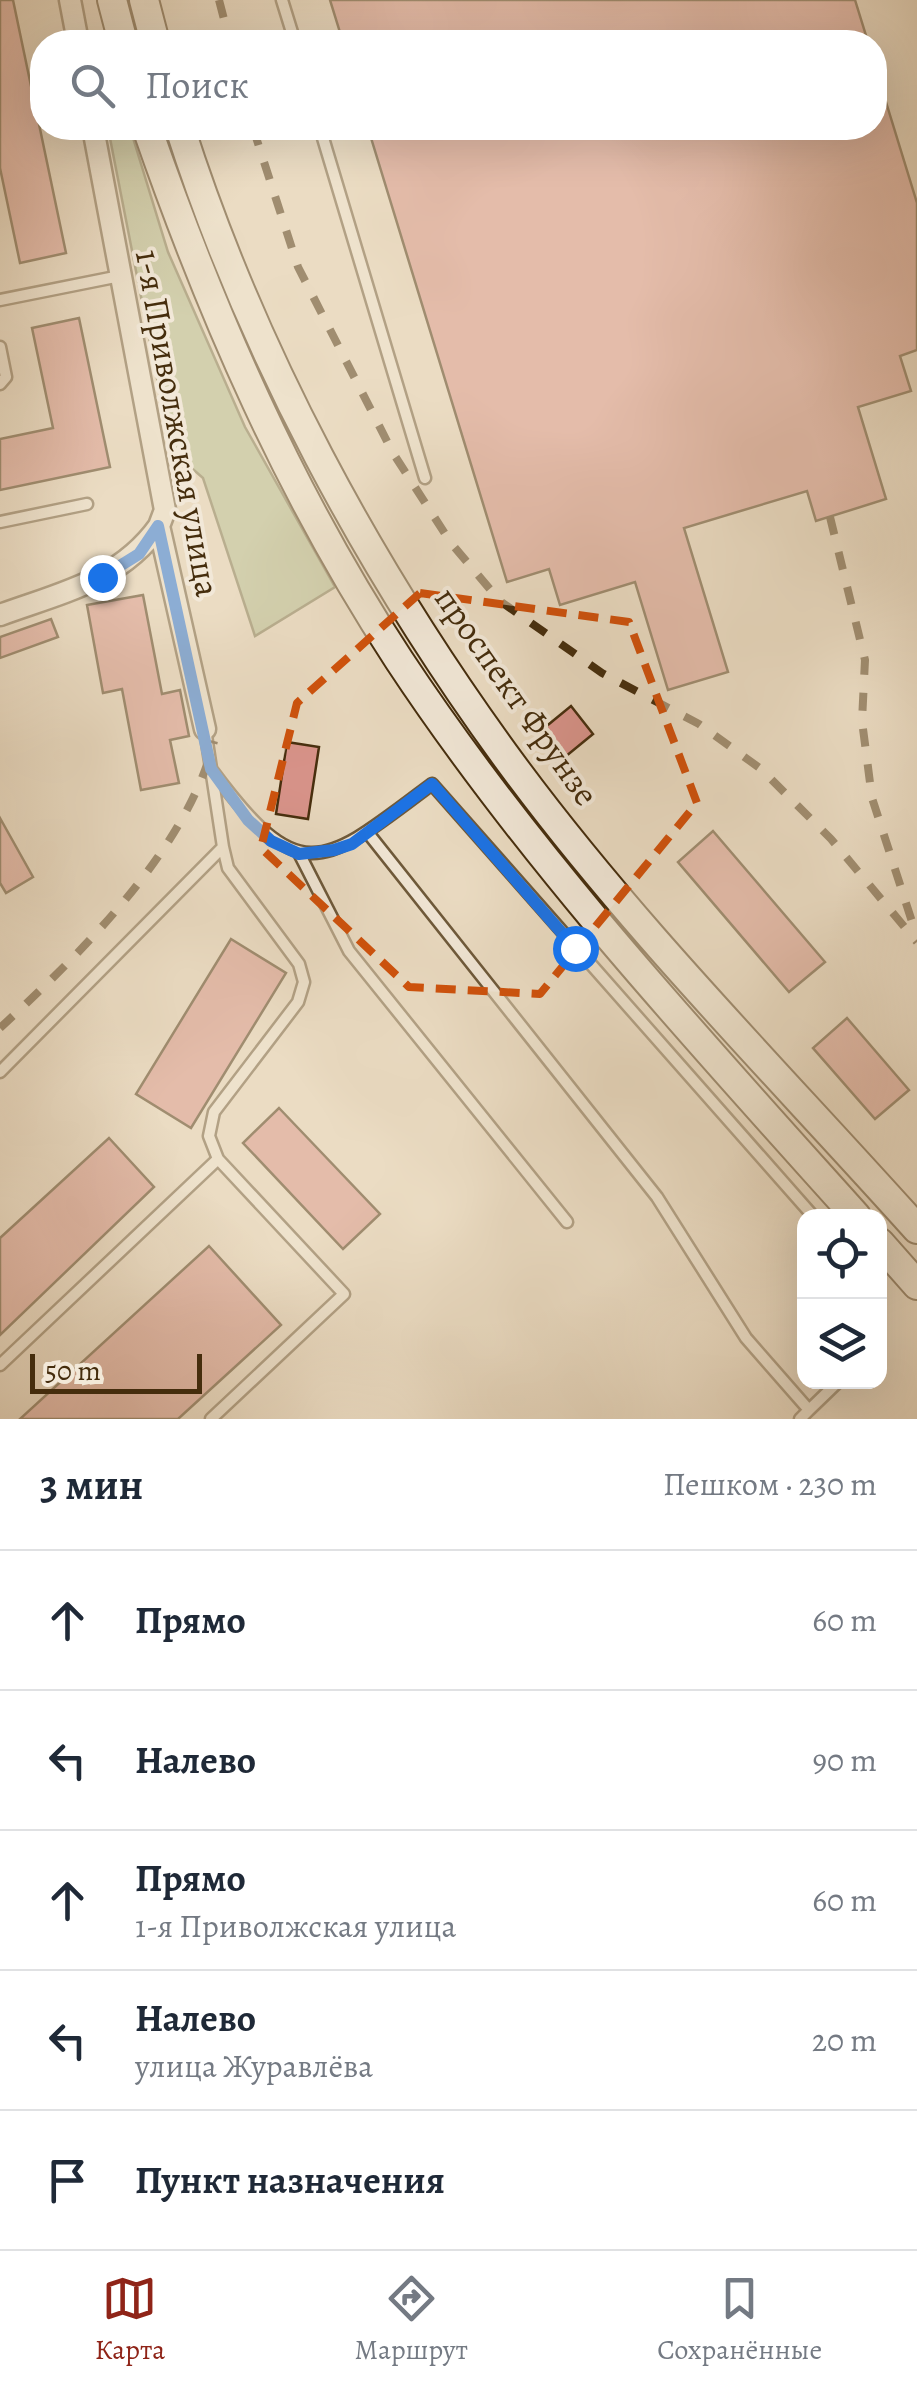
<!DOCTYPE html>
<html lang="ru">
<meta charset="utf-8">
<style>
:root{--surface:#fff;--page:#f6f6f7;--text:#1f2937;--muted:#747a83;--line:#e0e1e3;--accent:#8f2418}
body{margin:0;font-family:Alegreya,serif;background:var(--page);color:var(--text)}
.controls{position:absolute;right:30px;bottom:30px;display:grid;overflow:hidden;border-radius:20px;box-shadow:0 10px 40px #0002}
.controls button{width:90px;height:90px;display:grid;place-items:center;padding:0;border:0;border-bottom:2px solid var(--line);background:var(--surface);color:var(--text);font:50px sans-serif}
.scale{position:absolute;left:30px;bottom:25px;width:172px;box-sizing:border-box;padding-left:10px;border:5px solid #452d0d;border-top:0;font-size:28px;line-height:35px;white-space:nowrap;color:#452d0d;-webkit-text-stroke:8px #f2e8d8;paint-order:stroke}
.stop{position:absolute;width:30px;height:30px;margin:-22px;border:8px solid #1a73e8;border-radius:50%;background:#fff}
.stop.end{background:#1a73e8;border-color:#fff;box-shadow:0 2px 10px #0008}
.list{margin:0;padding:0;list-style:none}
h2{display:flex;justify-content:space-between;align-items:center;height:130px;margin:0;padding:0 40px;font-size:42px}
h2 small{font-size:32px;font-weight:400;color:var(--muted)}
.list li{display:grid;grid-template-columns:65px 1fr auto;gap:30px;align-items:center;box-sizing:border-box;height:140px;padding:0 40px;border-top:2px solid var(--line)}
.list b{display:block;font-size:38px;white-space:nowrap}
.list p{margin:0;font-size:32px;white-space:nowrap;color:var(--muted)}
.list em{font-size:32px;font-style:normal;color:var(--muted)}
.icon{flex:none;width:55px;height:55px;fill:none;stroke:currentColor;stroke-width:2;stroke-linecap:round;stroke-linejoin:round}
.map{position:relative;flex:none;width:917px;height:1419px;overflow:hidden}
.search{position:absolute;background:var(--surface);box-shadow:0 10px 40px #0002;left:30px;right:30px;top:30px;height:110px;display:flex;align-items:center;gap:25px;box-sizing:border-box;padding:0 35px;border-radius:40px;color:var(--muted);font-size:38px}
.sheet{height:830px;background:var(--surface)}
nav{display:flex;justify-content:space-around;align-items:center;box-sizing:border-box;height:140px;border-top:2px solid var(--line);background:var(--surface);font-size:28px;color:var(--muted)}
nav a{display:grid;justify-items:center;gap:5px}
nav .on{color:var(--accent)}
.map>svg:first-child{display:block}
.green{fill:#b5c195;stroke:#7d7751;stroke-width:2.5}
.building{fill:#db958d;stroke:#452d0d;stroke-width:2.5}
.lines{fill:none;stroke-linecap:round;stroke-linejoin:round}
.service-casing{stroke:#6e593a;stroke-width:15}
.minor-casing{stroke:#6e593a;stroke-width:25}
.secondary-casing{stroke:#452d0d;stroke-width:32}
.service{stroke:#f2e8d8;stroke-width:10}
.minor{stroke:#f2e8d8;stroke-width:20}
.secondary{stroke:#f2e8d8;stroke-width:28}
.rail{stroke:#452d0d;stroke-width:8;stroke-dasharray:18 18;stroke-linecap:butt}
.route{stroke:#1a73e8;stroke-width:12}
.marked{fill:none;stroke:#d0520c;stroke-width:8;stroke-dasharray:20 12;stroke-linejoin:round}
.labels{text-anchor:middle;stroke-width:8;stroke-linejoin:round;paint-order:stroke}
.street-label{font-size:35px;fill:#452d0d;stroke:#f2e8d8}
</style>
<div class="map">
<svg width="917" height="1419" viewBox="0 0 917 1419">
<rect width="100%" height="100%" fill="#ebdcc3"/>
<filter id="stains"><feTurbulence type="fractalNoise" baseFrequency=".002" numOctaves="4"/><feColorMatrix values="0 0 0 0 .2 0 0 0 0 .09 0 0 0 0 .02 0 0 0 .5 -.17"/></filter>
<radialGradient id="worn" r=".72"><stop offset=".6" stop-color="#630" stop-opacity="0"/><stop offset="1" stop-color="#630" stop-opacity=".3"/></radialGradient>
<!-- green -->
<path class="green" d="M108 128H130L168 252 245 427 335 587 255 636 203 478 171 450Z"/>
<!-- building -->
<path class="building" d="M0 0H13L66 253 20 263 0 168Z
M330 0H855L868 42H343Z
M874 63 917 203V350L900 356 911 391 858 407 886 499 816 521 807 491 684 528 728 672 668 690 635 582 560 605 549 569 507 582 368 128H874Z
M79 318 110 467 0 490V439L53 428 32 328Z
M143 595 162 694 180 690 189 736 170 740 179 783 141 790 122 689 103 693 87 605Z
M51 619 58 637 0 658V637Z
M571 706 593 734 565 757 543 729Z
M287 742 319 747 308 819 276 814Z
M0 818 33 877 6 893 0 883Z
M713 831 825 962 789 992 678 862Z
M231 939 286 973 191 1128 136 1094Z
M847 1018 909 1090 875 1119 813 1048Z
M279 1108 380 1214 343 1249 243 1143Z
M109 1138 154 1187 0 1335V1238Z
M209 1246 281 1325 178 1419H20Z"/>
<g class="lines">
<!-- service casing -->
<g class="service-casing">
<path id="service" d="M282 0 295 42
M320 128 425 478
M0 300 120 276
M0 347 6 377 0 384
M0 522 87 504
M211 769C301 891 323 866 432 784L813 1216
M368 833 657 1197 746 1338 809 1410 800 1419
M299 853 349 951 567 1222
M0 1072 223 847 205 729
M218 1159 209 1136 214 1112 298 1002 304 982 299 964 228 868 223 847
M0 1365 218 1159 344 1294 211 1419
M809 1410 838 1382"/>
</g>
<!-- minor casing -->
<g class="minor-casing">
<path id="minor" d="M70 0 78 42
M93 128 165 510 159 526 205 729
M0 615C60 593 120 581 159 526"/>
</g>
<!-- secondary casing -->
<g class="secondary-casing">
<path id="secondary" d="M112 0 123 42
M144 0 155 42
M147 128C212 315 290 494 399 660 529 857 699 1041 856 1216
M180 128C252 353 370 571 510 762 632 928 780 1076 917 1229
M880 1243 917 1285"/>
</g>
<!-- service -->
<use href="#service" class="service"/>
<!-- minor -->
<use href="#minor" class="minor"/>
<!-- secondary -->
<use href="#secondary" class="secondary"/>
<!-- rail -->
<path class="rail" d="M219 0 230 42
M253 128 298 267 393 453 451 543 500 601 602 673 699 724 761 769 831 839 917 942
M830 517 865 660 862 721 872 798 915 931
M0 1028C80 954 188 849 214 741"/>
</g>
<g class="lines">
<!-- route -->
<path class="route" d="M102 577 139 554 158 526 211 769 248 820 271 841 299 854 334 850 352 844 432 784 575 948"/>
</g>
<!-- marked area -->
<path d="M0 0H917V1419H0ZM420 593 629 622 697 803 540 994 409 987 261 848 297 703Z" fill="#ebdcc3" fill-opacity=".55" fill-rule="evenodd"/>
<path class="marked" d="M420 593 629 622 697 803 540 994 409 987 261 848 297 703Z"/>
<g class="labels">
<!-- street labels -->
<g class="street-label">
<text transform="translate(178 423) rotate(80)" y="12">1-я Приволжская улица</text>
<text transform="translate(517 696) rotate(55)" y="12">проспект Фрунзе</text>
</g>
</g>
<rect width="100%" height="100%" filter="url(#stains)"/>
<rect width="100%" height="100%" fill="url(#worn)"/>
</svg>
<div class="controls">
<button><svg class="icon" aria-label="locate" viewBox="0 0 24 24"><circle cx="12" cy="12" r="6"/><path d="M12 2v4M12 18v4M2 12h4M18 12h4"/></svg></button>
<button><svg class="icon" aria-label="layers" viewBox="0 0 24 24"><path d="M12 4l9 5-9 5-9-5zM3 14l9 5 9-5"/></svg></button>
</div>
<div class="scale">50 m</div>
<div class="stop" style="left:575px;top:948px"></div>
<div class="stop end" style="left:102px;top:577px"></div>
<div class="search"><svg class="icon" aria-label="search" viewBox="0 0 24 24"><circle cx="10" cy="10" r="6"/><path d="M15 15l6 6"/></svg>Поиск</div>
</div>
<section class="sheet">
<h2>3 мин<small>Пешком · 230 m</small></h2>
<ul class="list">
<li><svg class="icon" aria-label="ahead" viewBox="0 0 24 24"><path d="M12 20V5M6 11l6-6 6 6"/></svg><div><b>Прямо</b></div><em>60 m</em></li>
<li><svg class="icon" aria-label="left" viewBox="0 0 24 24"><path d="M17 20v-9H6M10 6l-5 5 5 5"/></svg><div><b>Налево</b></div><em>90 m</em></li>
<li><svg class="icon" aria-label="ahead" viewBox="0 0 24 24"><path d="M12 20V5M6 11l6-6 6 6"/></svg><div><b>Прямо</b><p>1-я Приволжская улица</p></div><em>60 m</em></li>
<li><svg class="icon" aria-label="left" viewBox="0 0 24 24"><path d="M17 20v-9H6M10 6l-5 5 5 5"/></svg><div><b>Налево</b><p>улица Журавлёва</p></div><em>20 m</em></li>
<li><svg class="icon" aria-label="arrive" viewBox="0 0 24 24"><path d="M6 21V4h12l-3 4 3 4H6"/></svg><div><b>Пункт назначения</b></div></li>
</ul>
</section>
<nav>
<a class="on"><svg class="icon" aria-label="map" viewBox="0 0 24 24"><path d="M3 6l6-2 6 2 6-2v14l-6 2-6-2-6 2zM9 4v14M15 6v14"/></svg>Карта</a>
<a><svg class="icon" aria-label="directions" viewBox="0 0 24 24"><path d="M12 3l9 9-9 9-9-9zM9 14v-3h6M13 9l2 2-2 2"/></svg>Маршрут</a>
<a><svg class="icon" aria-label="saved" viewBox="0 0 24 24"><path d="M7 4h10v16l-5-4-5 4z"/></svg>Сохранённые</a>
</nav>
